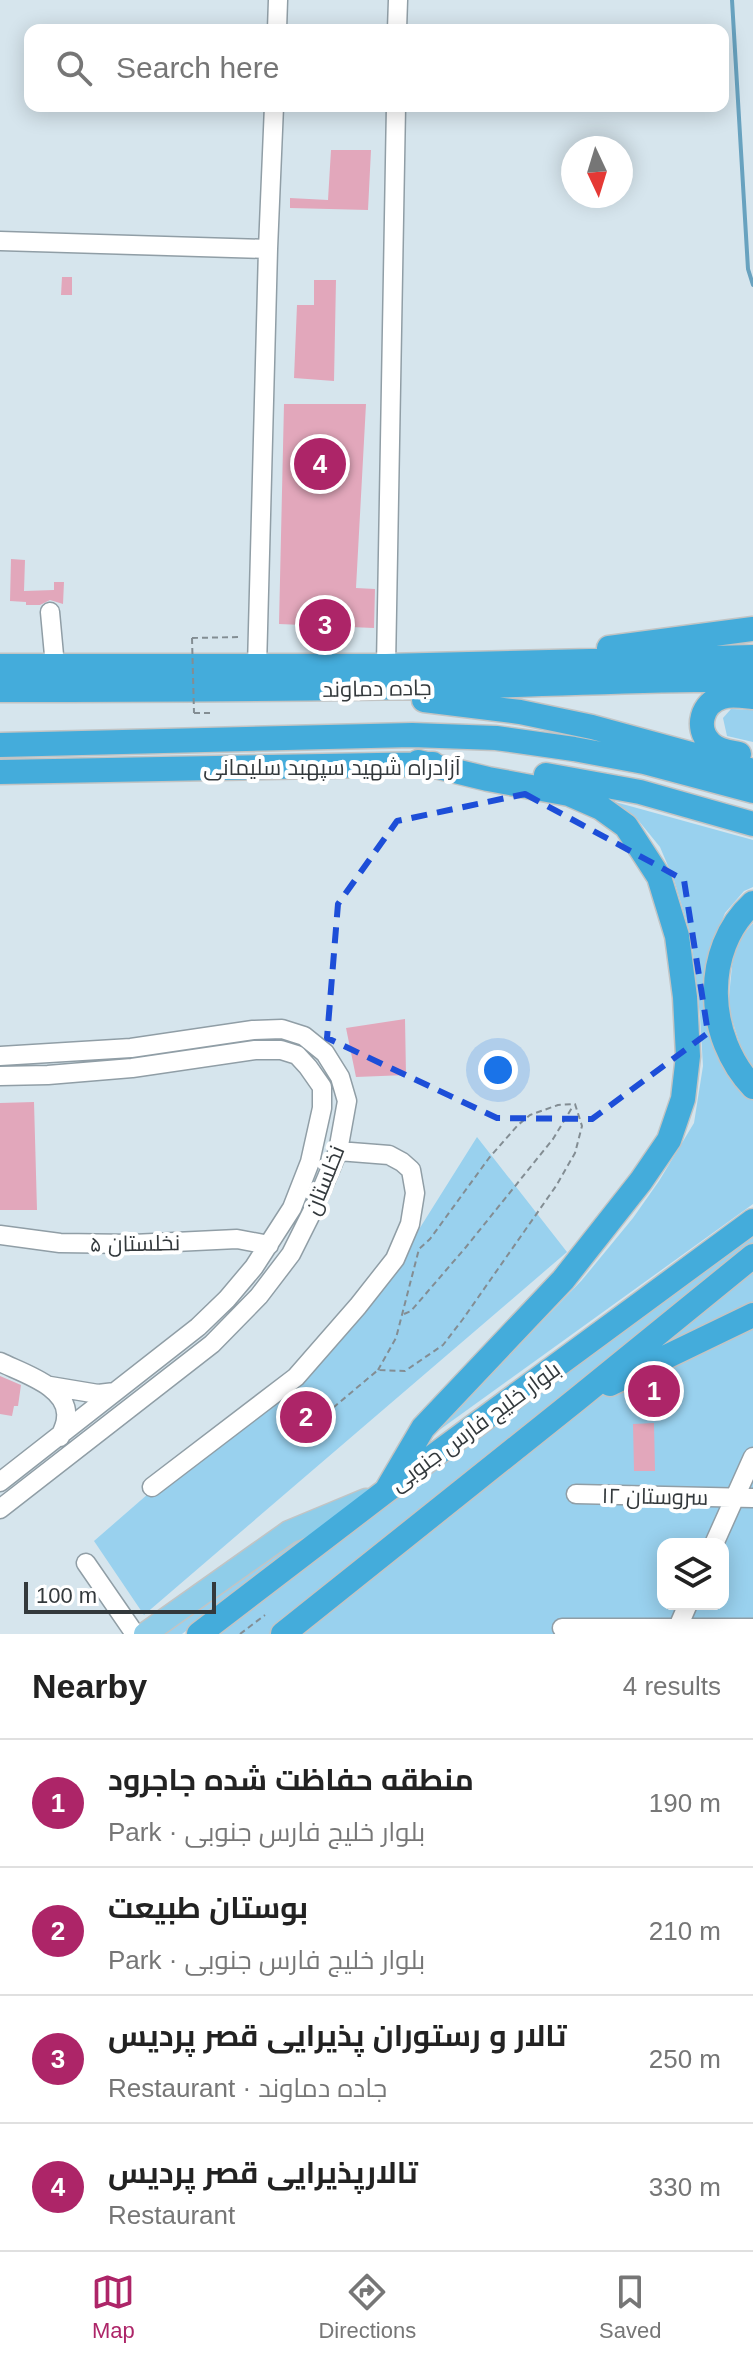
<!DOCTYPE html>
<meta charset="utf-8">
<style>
:root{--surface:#fff;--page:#f6f6f6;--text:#222;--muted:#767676;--line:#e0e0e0;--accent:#ad2568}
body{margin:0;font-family:Arial,Cairo,sans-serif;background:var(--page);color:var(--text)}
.controls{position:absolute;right:24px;bottom:24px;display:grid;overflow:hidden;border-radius:16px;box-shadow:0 4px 20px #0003}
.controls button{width:72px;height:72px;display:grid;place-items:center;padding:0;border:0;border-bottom:2px solid var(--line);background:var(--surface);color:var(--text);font:40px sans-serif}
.compass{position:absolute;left:561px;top:136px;width:72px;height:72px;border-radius:50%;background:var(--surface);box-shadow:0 4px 20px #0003;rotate:176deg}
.scale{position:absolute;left:24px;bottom:20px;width:192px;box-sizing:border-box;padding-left:8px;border:4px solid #33393c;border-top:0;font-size:22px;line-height:28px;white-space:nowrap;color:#33393c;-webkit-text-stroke:6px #fff;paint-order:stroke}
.you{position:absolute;left:498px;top:1070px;width:28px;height:28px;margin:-20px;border:6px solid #fff;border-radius:50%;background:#1a73e8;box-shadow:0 0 0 12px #1a73e833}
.badge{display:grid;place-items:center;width:52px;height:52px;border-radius:50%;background:var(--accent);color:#fff;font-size:26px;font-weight:700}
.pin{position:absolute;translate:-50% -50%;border:4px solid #fff;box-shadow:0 2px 8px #0006}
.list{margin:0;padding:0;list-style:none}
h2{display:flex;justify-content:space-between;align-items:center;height:104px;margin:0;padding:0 32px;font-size:34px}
h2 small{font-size:26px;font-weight:400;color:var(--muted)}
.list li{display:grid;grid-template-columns:52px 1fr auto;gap:24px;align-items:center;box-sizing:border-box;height:128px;padding:0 32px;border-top:2px solid var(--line)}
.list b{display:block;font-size:30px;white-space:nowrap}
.list p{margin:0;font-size:26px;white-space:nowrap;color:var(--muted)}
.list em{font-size:26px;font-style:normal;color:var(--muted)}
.icon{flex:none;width:44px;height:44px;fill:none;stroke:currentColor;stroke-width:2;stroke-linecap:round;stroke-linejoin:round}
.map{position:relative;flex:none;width:753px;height:1634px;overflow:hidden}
.search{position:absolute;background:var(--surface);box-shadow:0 4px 20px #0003;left:24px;right:24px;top:24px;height:88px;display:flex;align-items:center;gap:20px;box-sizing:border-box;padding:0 28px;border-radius:16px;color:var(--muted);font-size:30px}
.sheet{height:616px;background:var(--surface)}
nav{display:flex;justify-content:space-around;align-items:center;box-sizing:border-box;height:112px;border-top:2px solid var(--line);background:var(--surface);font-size:22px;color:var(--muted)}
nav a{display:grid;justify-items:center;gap:4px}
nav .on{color:var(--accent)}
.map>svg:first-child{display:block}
.green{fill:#99d1ee;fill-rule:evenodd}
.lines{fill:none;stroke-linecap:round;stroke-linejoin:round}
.stream{stroke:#68a2bf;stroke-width:4}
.building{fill:#e2a7bb}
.minor-casing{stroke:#909ea6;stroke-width:21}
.major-casing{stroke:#c2c4c4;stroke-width:25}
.highway-casing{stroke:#c2c4c4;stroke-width:27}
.path{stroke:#838d93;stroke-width:2;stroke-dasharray:6 4;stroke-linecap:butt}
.minor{stroke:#fff;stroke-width:18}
.major{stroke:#8fcde9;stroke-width:22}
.highway{stroke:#44acdb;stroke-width:24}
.path-bridge{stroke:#838d93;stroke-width:2;stroke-dasharray:6 4;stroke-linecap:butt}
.marked{fill:none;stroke:#1d4ed8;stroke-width:6;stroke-dasharray:16 10;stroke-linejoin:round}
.labels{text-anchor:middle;stroke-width:8;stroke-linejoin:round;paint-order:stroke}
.street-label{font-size:22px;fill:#33393c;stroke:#fff}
</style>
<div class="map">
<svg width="753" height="1634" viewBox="0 0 753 1634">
<rect width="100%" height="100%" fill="#d6e5ed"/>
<!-- green -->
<path class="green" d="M731 709 753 710V742L727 736 723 718Z
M597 797 753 840V887L744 891 725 913 713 944 749 1097 753 1100V1204L431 1436 582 1280 633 1218 659 1181 694 1123 703 1066 700 1016 691 936 674 880 660 847 638 820Z
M753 923V1070L746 1064 728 1007 734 946Z
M477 1137 567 1252 144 1615 94 1541 379 1293Z
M753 1230V1634H218ZM663 1544H723V1604H663Z
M299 1535 304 1538 293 1548 182 1634H158Z"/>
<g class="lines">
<!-- stream -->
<path class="stream" d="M732 0 748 269 753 285"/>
</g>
<!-- building -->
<path class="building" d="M331 150H371L368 210 290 208V198L328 200Z
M62 277H72V295H61Z
M314 280H336L334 381 294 378 297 305H314Z
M284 404H366L356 588 375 589 374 628 279 624Z
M11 559 25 560 24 591 54 590V582H64L63 604 50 600 40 605H26V602L10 601Z
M405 1019 406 1075 356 1077 346 1028Z
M34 1102 37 1210H0V1103Z
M0 1376 21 1385 18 1406H14L12 1416 0 1414Z
M654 1423 655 1471H634L633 1424Z"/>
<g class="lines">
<!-- minor casing -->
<g class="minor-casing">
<path id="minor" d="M277 30 278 0
M397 30 398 0
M0 241 268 249
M50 612 55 666
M386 666 396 106
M257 667 268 249 274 106
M0 1056 131 1048 253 1030 282 1029 304 1036 325 1053 340 1077 347 1101 338 1151 314 1208 291 1254 259 1296 212 1344 0 1509
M0 1076 48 1075 132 1068 255 1050H281L297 1055 308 1067 322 1087V1108L310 1162 292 1208 254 1267 227 1299 198 1327 0 1482
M0 1235 60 1243 133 1244 237 1239 269 1245
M0 1362C22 1373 70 1387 66 1418 66 1424 62 1432 60 1437
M50 1386 98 1394 115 1392
M152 1487 296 1377 358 1306 395 1259 410 1224 415 1193 411 1170 402 1162 389 1155 338 1151
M576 1494 753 1498
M714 1544 753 1457
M86 1563 135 1634
M562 1628H753
M675 1634 688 1604"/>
</g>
<!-- major casing -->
<g class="major-casing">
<path id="major" d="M145 1634 289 1532 366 1500"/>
</g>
<!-- highway casing -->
<g class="highway-casing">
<path id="highway" d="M609 648 753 629
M0 666H386L753 657
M0 690C156 690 312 689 468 686 563 685 658 678 753 680
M424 700 520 712 592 727 753 771
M0 745 412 735 496 738 574 749 644 762 753 791
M739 754C729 752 717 751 710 743 695 728 702 703 722 697 731 694 743 696 753 697
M0 772 433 764
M546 775 640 792 753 824
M753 903C701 950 706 1038 753 1087
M610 1384 753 1315
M386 1491 423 1428 563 1280 641 1181 669 1140 683 1099 688 1056 685 997 677 936 659 877 626 826 601 808 569 794 488 779 418 762
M199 1634 386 1491 753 1221
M283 1634 576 1400 753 1256"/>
</g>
<!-- path -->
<path class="path" d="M192 638 240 637
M194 713H211
M404 1314 411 1311 466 1247 553 1139 573 1106
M305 1388 328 1412 378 1370 405 1371 443 1345 463 1319 556 1186 575 1153 582 1126 575 1104 558 1105 530 1115 518 1125 489 1158 430 1239 419 1249 396 1338 378 1370
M240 1634 265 1615"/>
<!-- minor -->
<use href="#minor" class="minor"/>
<!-- major -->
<use href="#major" class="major"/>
<!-- highway -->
<use href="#highway" class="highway"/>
<!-- path-bridge -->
<path class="path-bridge" d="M192 638 194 713"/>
</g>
<!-- marked area -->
<path class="marked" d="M525 794 684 880 708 1033 592 1119 497 1118 327 1038 338 904 397 821Z"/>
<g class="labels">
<!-- street labels -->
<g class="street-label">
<text transform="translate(377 688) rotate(-1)" y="8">جاده دماوند</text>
<text x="332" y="775">آزادراه شهید سپهبد سلیمانی</text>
<text transform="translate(324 1180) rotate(-68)" y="8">نخلستان</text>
<text transform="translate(135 1243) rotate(-1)" y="8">نخلستان ۵</text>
<text transform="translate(475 1426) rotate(-36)" y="8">بلوار خلیج فارس جنوبی</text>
<text transform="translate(655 1496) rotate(1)" y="8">سروستان ۱۲</text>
</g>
</g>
</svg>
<div class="controls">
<button><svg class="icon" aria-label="layers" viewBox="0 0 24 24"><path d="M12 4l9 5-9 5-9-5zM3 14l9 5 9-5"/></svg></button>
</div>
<svg class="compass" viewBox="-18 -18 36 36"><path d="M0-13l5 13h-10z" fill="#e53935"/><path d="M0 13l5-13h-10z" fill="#767676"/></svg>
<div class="scale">100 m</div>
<div class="you"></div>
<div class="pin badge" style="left:654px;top:1391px">1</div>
<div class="pin badge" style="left:306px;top:1417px">2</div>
<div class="pin badge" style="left:325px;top:625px">3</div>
<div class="pin badge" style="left:320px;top:464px">4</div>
<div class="search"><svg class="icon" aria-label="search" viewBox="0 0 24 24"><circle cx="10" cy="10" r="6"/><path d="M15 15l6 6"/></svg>Search here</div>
</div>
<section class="sheet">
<h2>Nearby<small>4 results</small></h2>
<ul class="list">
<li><span class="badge">1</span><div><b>منطقه حفاظت شده جاجرود</b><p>Park · بلوار خلیج فارس جنوبی</p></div><em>190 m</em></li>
<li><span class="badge">2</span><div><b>بوستان طبیعت</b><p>Park · بلوار خلیج فارس جنوبی</p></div><em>210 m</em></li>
<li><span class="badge">3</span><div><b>تالار و رستوران پذیرایی قصر پردیس</b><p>Restaurant · جاده دماوند</p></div><em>250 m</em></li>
<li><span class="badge">4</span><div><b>تالارپذیرایی قصر پردیس</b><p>Restaurant</p></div><em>330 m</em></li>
</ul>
</section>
<nav>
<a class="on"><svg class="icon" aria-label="map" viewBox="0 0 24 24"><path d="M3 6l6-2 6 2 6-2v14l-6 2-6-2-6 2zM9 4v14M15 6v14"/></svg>Map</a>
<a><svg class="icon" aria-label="directions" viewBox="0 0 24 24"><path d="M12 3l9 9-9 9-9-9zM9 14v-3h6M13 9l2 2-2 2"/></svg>Directions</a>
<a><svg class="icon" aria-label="saved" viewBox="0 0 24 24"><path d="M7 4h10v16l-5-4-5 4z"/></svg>Saved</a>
</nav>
